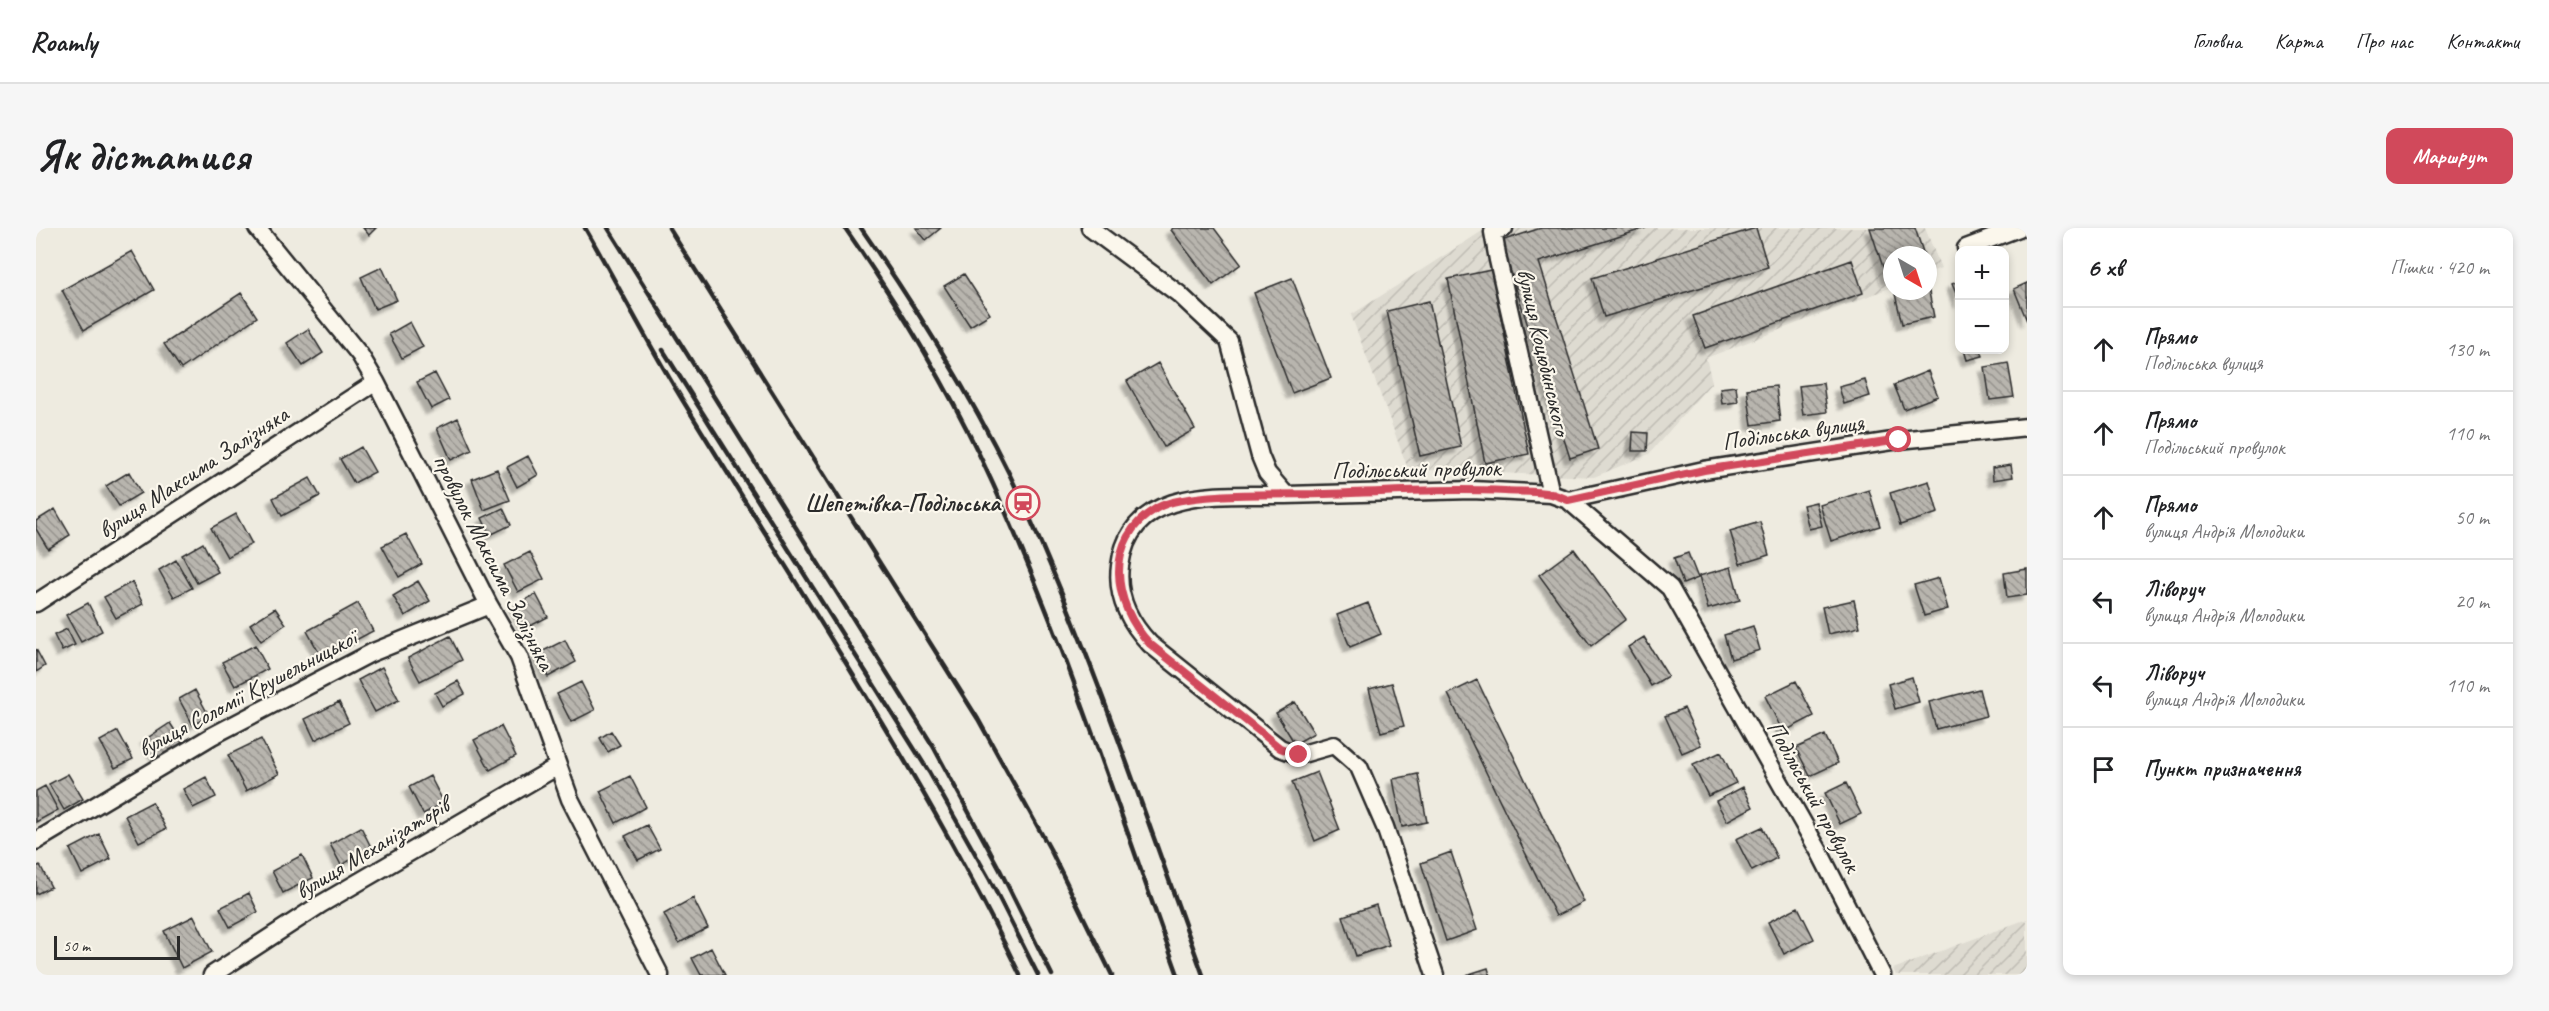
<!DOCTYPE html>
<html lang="uk">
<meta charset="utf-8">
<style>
:root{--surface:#fff;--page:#f6f6f6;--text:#202124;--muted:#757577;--line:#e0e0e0;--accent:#d1495b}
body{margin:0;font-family:Caveat,sans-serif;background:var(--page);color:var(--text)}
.controls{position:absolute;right:18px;top:18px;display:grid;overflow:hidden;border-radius:12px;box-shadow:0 3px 9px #0003}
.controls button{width:54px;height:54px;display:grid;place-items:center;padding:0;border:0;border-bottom:2px solid var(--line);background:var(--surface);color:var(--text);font:30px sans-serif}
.compass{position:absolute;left:1847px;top:18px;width:54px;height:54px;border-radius:50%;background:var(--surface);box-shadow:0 3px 9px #0003;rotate:141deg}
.scale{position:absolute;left:18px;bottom:15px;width:126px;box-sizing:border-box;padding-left:6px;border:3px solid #2b2b2b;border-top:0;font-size:16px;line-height:21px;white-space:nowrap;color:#2b2b2b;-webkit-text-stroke:4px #fbf7ec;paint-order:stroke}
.stop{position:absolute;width:18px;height:18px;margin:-14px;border:4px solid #d1495b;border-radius:50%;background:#fff}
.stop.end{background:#d1495b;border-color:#fff;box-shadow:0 2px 6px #0008}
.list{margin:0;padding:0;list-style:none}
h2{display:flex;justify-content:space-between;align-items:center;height:78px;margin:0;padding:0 24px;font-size:26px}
h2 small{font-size:20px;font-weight:400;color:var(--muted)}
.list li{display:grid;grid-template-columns:39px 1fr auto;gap:18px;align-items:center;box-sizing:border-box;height:84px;padding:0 24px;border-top:2px solid var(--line)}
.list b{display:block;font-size:22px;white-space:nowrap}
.list p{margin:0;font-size:20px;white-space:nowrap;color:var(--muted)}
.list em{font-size:20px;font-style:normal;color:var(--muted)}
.icon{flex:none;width:33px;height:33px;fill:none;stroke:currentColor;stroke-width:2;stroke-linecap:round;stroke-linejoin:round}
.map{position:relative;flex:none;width:1991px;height:747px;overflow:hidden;border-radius:12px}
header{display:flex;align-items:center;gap:36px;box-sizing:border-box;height:84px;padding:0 30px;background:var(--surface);border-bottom:2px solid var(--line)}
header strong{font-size:28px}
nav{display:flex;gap:33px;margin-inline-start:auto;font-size:21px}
.intro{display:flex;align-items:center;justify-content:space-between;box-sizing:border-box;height:144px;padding:0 36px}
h1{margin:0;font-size:42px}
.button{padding:15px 27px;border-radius:12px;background:var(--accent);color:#fff;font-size:21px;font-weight:700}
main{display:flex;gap:36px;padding:0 36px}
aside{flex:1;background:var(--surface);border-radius:12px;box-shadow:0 3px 9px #0003}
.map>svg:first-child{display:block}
.industrial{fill:url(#industrial-furrows)}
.building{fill:url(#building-back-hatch);stroke:#2b2b2b;stroke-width:1.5;filter:url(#shadow)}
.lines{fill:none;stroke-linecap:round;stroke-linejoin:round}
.minor-casing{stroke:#2b2b2b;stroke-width:21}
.minor{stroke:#fbf7ec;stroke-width:16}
.rail{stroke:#2b2b2b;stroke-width:4.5}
.route{stroke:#d1495b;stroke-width:8}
.labels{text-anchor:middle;stroke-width:4.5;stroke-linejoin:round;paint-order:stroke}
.street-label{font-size:24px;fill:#2b2b2b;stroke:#fbf7ec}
.poi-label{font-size:24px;font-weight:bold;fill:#2b2b2b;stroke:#fbf7ec;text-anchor:end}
</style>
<header>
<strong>Roamly</strong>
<nav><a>Головна</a><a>Карта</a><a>Про нас</a><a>Контакти</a></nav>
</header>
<div class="intro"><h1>Як дістатися</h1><a class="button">Маршрут</a></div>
<main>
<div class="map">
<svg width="1991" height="747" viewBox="0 0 1991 747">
<defs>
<pattern id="industrial-furrows" width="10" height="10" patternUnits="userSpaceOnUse" patternTransform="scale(1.5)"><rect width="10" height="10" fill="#dedbd1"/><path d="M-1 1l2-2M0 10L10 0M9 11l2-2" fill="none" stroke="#bfbcb4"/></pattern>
<pattern id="building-back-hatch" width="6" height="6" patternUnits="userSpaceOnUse" patternTransform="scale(1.5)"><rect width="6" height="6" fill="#b8b5ae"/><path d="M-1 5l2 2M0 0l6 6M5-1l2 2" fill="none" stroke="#96938e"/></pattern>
<filter id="shadow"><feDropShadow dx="-5.5" dy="5.5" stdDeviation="1.5" flood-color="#0004"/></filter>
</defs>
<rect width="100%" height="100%" fill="#eeebe0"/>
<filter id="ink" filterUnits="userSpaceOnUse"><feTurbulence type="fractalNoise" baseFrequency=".0167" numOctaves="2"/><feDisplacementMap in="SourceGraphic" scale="12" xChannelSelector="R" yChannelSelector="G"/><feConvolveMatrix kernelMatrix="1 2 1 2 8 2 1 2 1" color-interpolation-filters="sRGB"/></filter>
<g filter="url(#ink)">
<!-- industrial -->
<path class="industrial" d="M1451 0H1889L1905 40 1892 45V27H1856V59L1670 130 1676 154 1613 226 1558 249 1372 241 1315 87Z
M1991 691V747H1860L1857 741Z"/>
<!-- building -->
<path class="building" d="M327 0H340L333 7Z
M880 0H905L890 12Z
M1137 0H1178L1205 36 1177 57 1135 2Z
M1505 0H1610L1503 34 1562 221 1534 230 1465 13Z
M1720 0 1732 39 1568 89 1556 50Z
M1834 0H1879L1888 27H1856V49L1851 51Z
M96 23 118 62 48 102 26 62Z
M1816 32 1827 65 1669 120 1657 88Z
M346 39 361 72 339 81 325 49Z
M1455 42 1493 226 1449 235 1412 51Z
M928 46 954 86 934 98 908 58Z
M1256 50 1295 150 1256 165 1218 65Z
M1924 53V75L1916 56Z
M1991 55V93L1978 61Z
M1892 59 1898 89 1866 96 1859 66 1892 63Z
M205 65 221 89 145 141 128 116Z
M1393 73 1425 219 1384 228 1351 83Z
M374 94 387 119 366 130 353 106Z
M272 101 287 125 267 138 251 115Z
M1928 122H1945L1947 128 1931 132Z
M1122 135 1159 201 1128 219 1091 153Z
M1972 135 1978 169 1954 172 1949 139Z
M1892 143 1902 168 1868 181 1858 157Z
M399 145 413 172 395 181 381 154Z
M1829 152 1834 168 1808 176 1803 159Z
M1787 155 1791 184 1767 187 1763 158Z
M1700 158 1702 174 1686 176 1684 160Z
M1740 158 1744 193 1716 197 1711 161Z
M422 190 436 222 415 232 401 200Z
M1597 204 1612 205 1611 223H1596Z
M325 219 339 244 318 255 304 231Z
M492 228 502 247 481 259 471 239Z
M1975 237 1977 249 1957 252 1956 240Z
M461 241 474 272 448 282 436 251Z
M93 244 105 265 83 278 70 258Z
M274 250 284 268 246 288 237 270Z
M1893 253 1902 285 1864 297 1854 265Z
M1833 262 1844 298 1795 313 1784 277Z
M1780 274 1786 298 1773 301 1767 277Z
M467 280 475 297 454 307 446 290Z
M19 281 34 307 12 321 0 301V293Z
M200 286 216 316 191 329 175 300Z
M1724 294 1733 327 1704 336 1694 303Z
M370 306 386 336 363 349 346 318Z
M167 315 182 344 161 355 146 327Z
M1538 321 1590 391 1555 418 1503 347Z
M494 324 508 351 482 364 468 337Z
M1652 325 1662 350 1647 356 1638 330Z
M140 332 156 360 138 369 123 342Z
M1695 339 1704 372 1672 381 1663 348Z
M1991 341V367L1971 370 1968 345Z
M1903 350 1912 381 1888 388 1878 357Z
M382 353 394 373 369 388 357 368Z
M96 354 107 376 80 390 68 369Z
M500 366 512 389 490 400 479 377Z
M1818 372 1824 399 1792 406 1786 379Z
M52 375 66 403 45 414 30 387Z
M322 375 337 403 286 430 271 403Z
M1332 375 1345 406 1314 419 1301 387Z
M239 380 250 396 225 413 214 396Z
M1717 398 1724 422 1695 431 1688 407Z
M31 401 39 417 26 423 18 407Z
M414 408 426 432 384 453 372 430Z
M1608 409 1632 448 1615 458 1592 419Z
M529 412 540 434 512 449 501 426Z
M219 417 232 441 199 458 186 434Z
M0 421 9 438 0 444Z
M346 439 363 472 339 484 322 452Z
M1876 449 1883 474 1859 481 1852 456Z
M1441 452 1548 674 1520 688 1412 466Z
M422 453 429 466 406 478 399 465Z
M1760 453 1778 488 1747 504 1729 468Z
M545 454 559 482 535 494 521 466Z
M1356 455 1368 498 1345 504 1333 461Z
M1943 461 1950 488 1900 501 1893 474Z
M159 462 173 488 157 497 143 471Z
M303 474 313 495 279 512 269 491Z
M1259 474 1278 505 1259 516 1240 485Z
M1648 480 1665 517 1646 525 1629 488Z
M134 495 147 515 123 530 110 511Z
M465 498 480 528 454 542 438 512Z
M82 503 97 531 79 540 64 513Z
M575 503 584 517 572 524 564 510Z
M1789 507 1802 535 1774 548 1760 520Z
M225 511 243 546 210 563 192 527Z
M1685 524 1700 555 1672 568 1657 537Z
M1281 544 1304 602 1279 613 1256 554Z
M32 546 47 571 28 582 13 556Z
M1382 546 1391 594 1366 599 1357 551Z
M394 548 408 575 387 586 373 559Z
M594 548 610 579 580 595 564 563Z
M170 549 180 569 157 580 147 561Z
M1810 555 1825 586 1804 596 1789 565Z
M9 558 22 582 0 594V563Z
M1707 559 1717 579 1691 593 1680 573Z
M116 574 130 601 103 614 89 588Z
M611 597 624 621 602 632 589 608Z
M325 599 336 621 305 637 294 616Z
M1726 599 1741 630 1716 643 1700 611Z
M63 606 75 631 46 646 34 621Z
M1415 624 1441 702 1410 713 1385 635Z
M266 627 277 650 247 665 236 643Z
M4 637 15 659 0 666V639Z
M213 665 222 684 194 699 184 680Z
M657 670 672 700 643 715 628 686Z
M1340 677 1353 717 1320 728 1307 688Z
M1762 679 1778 711 1748 726 1732 694Z
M158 688 176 724 146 740 128 703Z
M675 720 689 747H665L656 730Z
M1452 740 1454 747H1430Z"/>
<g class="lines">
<!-- minor casing -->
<g class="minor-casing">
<path id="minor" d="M221 0 324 127 340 154 453 377 483 429 534 571 624 747
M1054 0 1143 66 1193 113 1224 228 1231 245 1250 267 1436 262 1515 266 1532 272 1634 360 1784 625 1846 747
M1468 0 1457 4 1462 32 1515 266
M1930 20 1983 0
M1250 267C1188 268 1094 256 1084 338 1080 369 1093 394 1114 416L1244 520 1263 527 1298 517 1323 539 1349 599 1399 747
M1532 272 1668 242 1863 212 1991 199
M0 375 340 154
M0 613 176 508 335 425 453 377
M176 747 285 676 522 538"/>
</g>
<!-- minor -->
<use href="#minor" class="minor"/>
<!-- rail -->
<path class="rail" d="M549 0C584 60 615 122 652 181 766 367 889 550 984 747
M572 0 897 518 964 642 1016 747
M633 0 942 491 1014 621 1076 747
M809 0C859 72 905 147 943 226 1023 394 1079 573 1142 747
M825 0C886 88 944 180 988 277 1057 430 1110 590 1167 747
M627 122 893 544 954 652 1002 747"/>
</g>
</g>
<g class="lines" filter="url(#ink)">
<!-- route -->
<path class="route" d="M1263 527 1244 520 1114 416C1076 376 1067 311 1121 280 1149 263 1251 267 1288 266 1348 264 1409 260 1469 263 1484 264 1501 263 1515 266 1521 267 1527 270 1532 272L1668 242 1863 212"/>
</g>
<!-- icons -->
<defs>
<g id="station-ring" transform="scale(1.725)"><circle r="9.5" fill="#fbf7ec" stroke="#d1495b" stroke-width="1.5"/><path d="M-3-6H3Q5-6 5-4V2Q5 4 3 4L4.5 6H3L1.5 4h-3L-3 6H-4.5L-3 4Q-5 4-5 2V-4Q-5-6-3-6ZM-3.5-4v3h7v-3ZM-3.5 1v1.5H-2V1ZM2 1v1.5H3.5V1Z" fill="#d1495b"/></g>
</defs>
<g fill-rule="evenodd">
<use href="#station-ring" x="987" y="275"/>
</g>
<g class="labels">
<!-- street labels -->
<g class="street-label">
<text transform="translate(1508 124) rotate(77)" y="8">вулиця Коцюбинського</text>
<text transform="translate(1757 204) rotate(-8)" y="8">Подільська вулиця</text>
<text transform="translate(1380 241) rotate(-1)" y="8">Подільський провулок</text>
<text transform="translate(157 244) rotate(-33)" y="8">вулиця Максима Залізняка</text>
<text transform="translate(458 334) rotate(63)" y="8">провулок Максима Залізняка</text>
<text transform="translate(211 465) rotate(-28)" y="8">вулиця Соломії Крушельницької</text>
<text transform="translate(1778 568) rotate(61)" y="8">Подільський провулок</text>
<text transform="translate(336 620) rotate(-31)" y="8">вулиця Механізаторів</text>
</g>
<!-- poi labels -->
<g class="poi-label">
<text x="964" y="283">Шепетівка-Подільська</text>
</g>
</g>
</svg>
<div class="controls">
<button>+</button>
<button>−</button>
</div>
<svg class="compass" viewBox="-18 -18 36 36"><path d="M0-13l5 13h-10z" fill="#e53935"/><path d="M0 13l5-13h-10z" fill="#757577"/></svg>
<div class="scale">50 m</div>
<div class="stop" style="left:1863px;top:212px"></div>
<div class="stop end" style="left:1263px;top:527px"></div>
</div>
<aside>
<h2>6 хв<small>Пішки · 420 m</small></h2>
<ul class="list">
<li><svg class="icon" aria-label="ahead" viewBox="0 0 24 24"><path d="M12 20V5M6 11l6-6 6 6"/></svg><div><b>Прямо</b><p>Подільська вулиця</p></div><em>130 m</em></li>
<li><svg class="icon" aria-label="ahead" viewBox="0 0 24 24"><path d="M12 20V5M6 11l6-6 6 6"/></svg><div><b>Прямо</b><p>Подільський провулок</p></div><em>110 m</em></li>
<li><svg class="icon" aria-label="ahead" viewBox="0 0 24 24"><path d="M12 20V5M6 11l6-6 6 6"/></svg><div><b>Прямо</b><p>вулиця Андрія Молодики</p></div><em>50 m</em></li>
<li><svg class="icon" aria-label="left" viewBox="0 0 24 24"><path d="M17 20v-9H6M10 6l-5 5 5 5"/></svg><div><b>Ліворуч</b><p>вулиця Андрія Молодики</p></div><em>20 m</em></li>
<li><svg class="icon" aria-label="left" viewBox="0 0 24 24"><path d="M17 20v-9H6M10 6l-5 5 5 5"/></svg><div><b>Ліворуч</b><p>вулиця Андрія Молодики</p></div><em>110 m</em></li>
<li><svg class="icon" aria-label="arrive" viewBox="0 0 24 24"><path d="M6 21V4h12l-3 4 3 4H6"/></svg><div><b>Пункт призначення</b></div></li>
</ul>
</aside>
</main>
